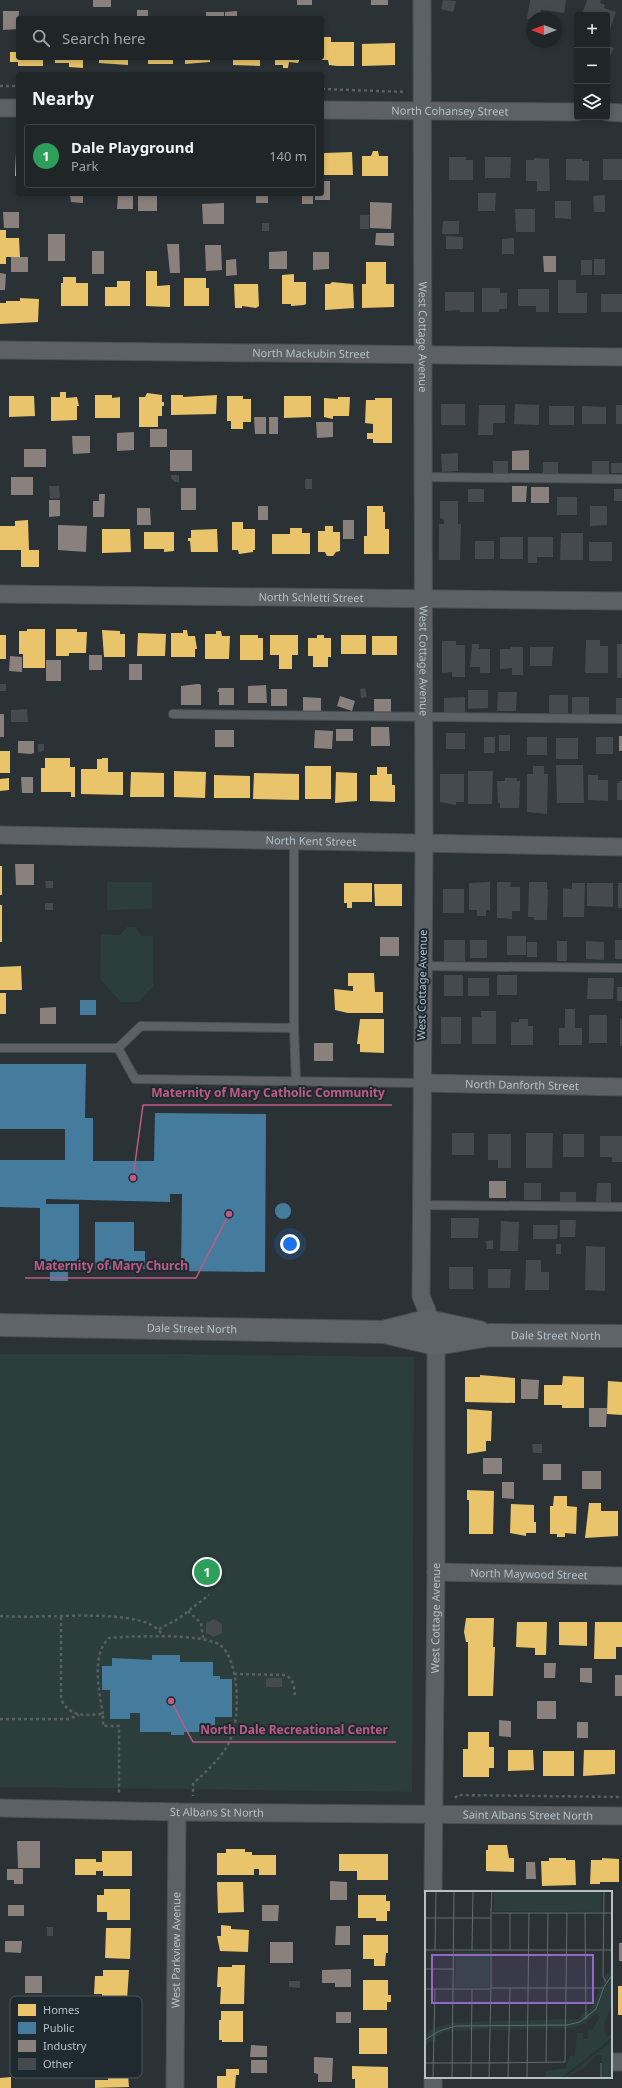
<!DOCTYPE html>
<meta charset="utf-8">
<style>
:root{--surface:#202628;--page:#2d3234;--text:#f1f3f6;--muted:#a2a5a8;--line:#3d4345;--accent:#8bbbb9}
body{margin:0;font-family:"Noto Sans",sans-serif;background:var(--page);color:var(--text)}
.controls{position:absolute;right:12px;top:12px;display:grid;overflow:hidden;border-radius:4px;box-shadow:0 2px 6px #0003}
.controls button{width:36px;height:36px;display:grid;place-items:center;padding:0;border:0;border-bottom:1px solid var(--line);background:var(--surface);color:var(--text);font:20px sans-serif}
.compass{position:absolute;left:526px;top:12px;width:36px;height:36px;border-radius:50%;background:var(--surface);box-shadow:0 2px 6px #0003;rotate:270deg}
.you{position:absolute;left:290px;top:1244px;width:14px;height:14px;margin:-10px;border:3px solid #fff;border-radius:50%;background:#1a73e8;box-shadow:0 0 0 6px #1a73e833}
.badge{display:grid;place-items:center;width:26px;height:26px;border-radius:50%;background:var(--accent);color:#fff;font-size:13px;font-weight:700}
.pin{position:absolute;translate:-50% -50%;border:2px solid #fff;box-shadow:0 1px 4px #0006}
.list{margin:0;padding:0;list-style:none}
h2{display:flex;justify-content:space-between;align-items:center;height:52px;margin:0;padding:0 16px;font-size:17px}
h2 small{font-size:13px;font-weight:400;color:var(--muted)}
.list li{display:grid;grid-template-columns:26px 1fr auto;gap:12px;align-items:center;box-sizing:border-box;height:64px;margin:0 8px 8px;padding:0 8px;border:1px solid var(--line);border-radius:4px}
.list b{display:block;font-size:15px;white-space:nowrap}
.list p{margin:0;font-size:13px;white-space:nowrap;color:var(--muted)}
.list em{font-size:13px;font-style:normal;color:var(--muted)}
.icon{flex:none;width:22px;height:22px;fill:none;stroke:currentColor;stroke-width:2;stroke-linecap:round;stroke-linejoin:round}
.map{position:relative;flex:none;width:622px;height:2088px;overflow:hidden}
.search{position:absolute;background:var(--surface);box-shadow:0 2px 6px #0003;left:16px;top:16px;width:308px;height:44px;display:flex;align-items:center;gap:10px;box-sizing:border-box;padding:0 14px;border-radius:4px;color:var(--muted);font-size:15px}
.panel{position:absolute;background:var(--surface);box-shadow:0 2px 6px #0003;left:16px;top:72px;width:308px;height:124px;border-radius:4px}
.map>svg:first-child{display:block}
.green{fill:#2b3e3b}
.homes{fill:#e9c46a}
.public{fill:#457b9d}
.industry{fill:#8a817c}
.building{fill:#444a4e}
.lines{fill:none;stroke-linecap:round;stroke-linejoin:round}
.service-casing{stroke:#494e51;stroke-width:10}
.minor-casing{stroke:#494e51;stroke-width:19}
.secondary-casing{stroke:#494e51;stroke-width:24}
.path{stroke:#595f62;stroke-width:2.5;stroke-dasharray:3 3;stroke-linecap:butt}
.service{stroke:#5b6165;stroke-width:8}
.minor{stroke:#5b6165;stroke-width:17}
.secondary{stroke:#5f6469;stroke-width:22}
.labels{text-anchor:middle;stroke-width:4;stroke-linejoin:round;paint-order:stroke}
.street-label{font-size:11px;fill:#b6c0c7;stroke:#1f2a30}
.inset-road{fill:none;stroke:#636b70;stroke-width:1}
.view{fill:#9367c2;fill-opacity:0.15;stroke:#9367c2;stroke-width:2}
.inset-edge{fill:none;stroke:#b6c0c7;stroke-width:2}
.key{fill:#1f2a30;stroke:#4c575d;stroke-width:1}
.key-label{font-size:11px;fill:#b6c0c7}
.leader{fill:none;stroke:#bd5b86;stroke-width:1.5}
.callout-dot{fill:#bd5b86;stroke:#1f2a30;stroke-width:1.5}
.callout-label{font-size:12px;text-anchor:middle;font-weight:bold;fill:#bd5b86;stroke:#1f2a30;stroke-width:4;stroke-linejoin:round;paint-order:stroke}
</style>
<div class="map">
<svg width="622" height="2088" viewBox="0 0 622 2088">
<rect width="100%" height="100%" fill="#2b3236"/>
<!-- green -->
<path class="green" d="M107 882H152V909L107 910Z
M127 927H135L142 936H153V986L139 1002H121L100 979 101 934 120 935Z
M0 1354H166L414 1357 412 1792 0 1787Z"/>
<!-- homes -->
<path class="homes" d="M322 37H331V42H354V66H337L329 65 328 60H315V58H322Z
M395 43V65L362 66V44Z
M10 52H18V58H43V66H18V62H10Z
M55 58H83V68L69 67V63H55Z
M99 58H128V65L99 63Z
M148 58H173V64H148Z
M185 58H210V62L185 64Z
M233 58H260V66L233 65Z
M275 58H299V61L298 63 289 62 288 68H283V65H275Z
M373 151H378L379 156H388V176H362V156H371Z
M352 152 353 175H324V153Z
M16 153H18V176H15Z
M0 230H6V238H19L20 257H6V264H0Z
M366 262H386V284H394V307L362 308V284H366Z
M146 271H157V286L170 285V307L146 306Z
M294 274V282H306V304L304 305 291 306V304H282V275Z
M63 277H76V283H88V306H61V283H63Z
M184 278H206V288H209V306H184Z
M117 281H130V306H105V287H117Z
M332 282 353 284 354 308 325 310V284H330Z
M234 284H258L259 306 256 308 242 306V308H235Z
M20 298 39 299 38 322 0 324V303H6V301H20Z
M60 392H66V398L77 397 79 406H77V420L51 421V397H60Z
M147 393 162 395V402H164V406H162V416H158V427H139V397H145Z
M95 395H112V398L120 397V418H95Z
M171 395H183V397L217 395 216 414 171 415Z
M9 396H34L35 416 9 417Z
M227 396H243V399H251V422H243V429H231V421H227Z
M284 396H311V417L284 418Z
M338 397H350L349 416H333V419L324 417V398L338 399Z
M375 398H392V443H373V439H367V433H373V424L365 423 366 400H375Z
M367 506H383V512H385V529H389V554H364V536H367Z
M28 520 29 550H39V567H21V550H0V526H15V521Z
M232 522H243V529H255V550H253V552L239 554 238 550H232Z
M325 526H333V532H340V551L336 552 333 556H327L325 552H318V531H325Z
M290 528H302V533H310V554H272V534H290Z
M102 529H130L131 552 102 553Z
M217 529 218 552H191L190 541H188V538H191V530Z
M144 532H174V551L164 552V549H144Z
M27 629H45V668H23V654H19V631H27Z
M56 629H77V632H87L86 653H69V656H56Z
M102 630 120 631V634H125V657H104Z
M183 630H187L188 636H195L197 649H195V657H171V633H183Z
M216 631H221L222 636H230L229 659H205V634H216Z
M138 633 166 634 165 656H137Z
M0 635H6V659H0Z
M240 635H258V638H263V660H240Z
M270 635H298V655H292V669H279V655H270Z
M317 635H324V638H331V657H328V667H313V656H308V638H317Z
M341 635H366V654H341Z
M372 636H397V655H372Z
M0 751H10V773H0Z
M45 758H70V767H75V797H71V792H41V768H45Z
M102 758H108V772H123V795L81 794V769H97V759H102Z
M305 766H331V799H305Z
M377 767H387V774H392V785H395V802L370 801V775H377Z
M174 771 206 772 205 798 174 797Z
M131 772 164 773V797H130Z
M336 772 357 773V801L335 803Z
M254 773 299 774V800L253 799Z
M214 775 250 776V798H214Z
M9 778V790L0 791V779Z
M0 866H2V895H0Z
M344 883H372V902H352V908H347V903H344Z
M374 884H402V906H375Z
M0 905H2V942H0Z
M21 966 22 990H0V967Z
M348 973H374L375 992H383V1013H348L335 1010 334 989 353 991V986H348Z
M0 993H6V1014H0Z
M360 1019H384V1053L360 1052V1044H357Z
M480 1375 515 1378V1403L465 1402V1377H480Z
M563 1376 584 1377V1408H562V1405H544V1385H562Z
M608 1381 622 1382V1415L607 1414Z
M467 1409 492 1411 491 1441H486V1451L467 1454Z
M467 1490 494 1491 493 1534H469V1500H467Z
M554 1496H567V1506L577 1507 576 1534 565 1533V1537H557V1534H550V1506H553Z
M589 1503H601V1511H618V1536L585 1538Z
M511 1504 534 1505V1522H536V1533H526V1536L510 1533Z
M466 1618H494L493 1647H495L493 1696H468V1642H466L464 1632Z
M517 1622H547L546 1655H535V1648L516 1647Z
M559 1622H587V1646L559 1645Z
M595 1622H622V1647H616V1659H594Z
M468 1732H489V1747H494V1768H489V1777H463V1749H468Z
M508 1750H533L534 1770 508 1771Z
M584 1750H615V1774L583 1776Z
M543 1751H574V1776H543Z
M488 1845H507L509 1858H514V1872L486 1871V1850H488Z
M226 1849H245V1852H252V1855H276V1875H259V1869H254V1875H217V1853H226Z
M102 1851H132V1876H103V1871H96V1875H75V1859H96V1862H102Z
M339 1854H388V1880H357V1871H339Z
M549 1858H566V1860H575L576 1885 542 1886 541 1861H549Z
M602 1858 619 1859V1882H600V1884H590L591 1860H602Z
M217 1882H243L244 1912 218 1913Z
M104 1889H130V1920H107V1912H97V1895H104Z
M358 1895H386V1901H390V1911H387V1921H376V1918H358Z
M221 1925 231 1926V1929L249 1930 248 1952 220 1951 217 1936H221Z
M106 1928H131L130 1959 105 1958Z
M363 1935H388V1953H386L385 1966H374V1959H363Z
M232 1965H245L244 2004H220L221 1987H217L218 1967H232Z
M103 1970H129L127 2000H102V1994H94L95 1976H103Z
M363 1980H388V1995H391V2002H387V2010H363Z
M618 1986H622V2015H618Z
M221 2011H243V2042H222V2040H219V2020H221Z
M359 2028H387V2054H359Z
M352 2066 388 2067V2088H355V2079H352Z
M226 2069H239V2075H236L235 2088H217V2076H226Z
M108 2074H128L129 2087 95 2088V2080H108Z
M11 2077V2088H0V2078Z"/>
<!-- public -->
<path class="public" d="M80 1000H96V1015H80Z
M0 1064H86L85 1118H93V1161H154L155 1113 266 1114 265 1272 181 1271 182 1194H170V1202L46 1199V1204H79V1269H68V1281H50V1269H40V1208L0 1207V1160H65V1129H0Z
M275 1211a8 8 0 1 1 16 0a8 8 0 1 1-16 0Z
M95 1222H134V1251H145V1269H95Z
M152 1655H180V1662H213V1676H220V1679H232V1717H215V1732H184V1735H171V1732H140V1713H130V1719H110V1690H102V1666H112V1658L152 1660Z"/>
<!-- industry -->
<path class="industry" d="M93 0H111V7H93Z
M297 0H312V5H297Z
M371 0H388V5H371Z
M137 10H148V18H137Z
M3 11H19L18 29 3 30Z
M237 11V18H225V12Z
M206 12H224V18H206Z
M322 181H330V200H315V194H322Z
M77 194H83V203L71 202 70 196H77Z
M118 194H133V209H117Z
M138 194H157V211H138Z
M256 194H268V203H256Z
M302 194H313V204H302Z
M370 202 392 203 391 229 370 228Z
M224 203V224H203L202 204Z
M3 212H19V228H4Z
M376 233H394V246L375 245Z
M48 234H65V261H48Z
M167 244H179L180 273H170Z
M205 245H221L222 270 206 271Z
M92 251H104V274H92Z
M287 251V269H269V252Z
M313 252H329V269L313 270Z
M543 256H556V272H544Z
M11 257H28V272H11Z
M236 259 237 275 226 276V260Z
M0 273 6 274 5 290H0Z
M254 417H266V434H255Z
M269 417H278V434H269Z
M316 422H333V437L317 438Z
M150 429H167V447H150Z
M134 432V450L117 451V433Z
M72 436H90V453L73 454Z
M24 449H46V467H24Z
M170 450H192V471H170Z
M529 450V470H512V451Z
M11 477H33V495H11Z
M512 486H527L526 502H512Z
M531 487H549V503H531Z
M181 488H196V510H181Z
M99 494H105L104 517H93V501H99Z
M49 500H60V516L49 517Z
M258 506H268V520H258Z
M137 508H150L151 525H137Z
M343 520H354V539H343Z
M58 525 87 526 86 552 58 550Z
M89 655H102V670H89Z
M10 656 22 657V672L9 671Z
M46 660H61V681H46Z
M129 664H142V680H129Z
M197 684H200L201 686V705H181V686Z
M266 685 267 703H248V686Z
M219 688H234V705H219V692H217Z
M271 689H287V706H271Z
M340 696 355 701 352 711 337 706Z
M303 697 321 698V711H303Z
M374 699H391V712H374Z
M0 714H4V737H0Z
M371 727H389L390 746H371Z
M336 729H353V741H336Z
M215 730H234V747H215Z
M315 730 333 731 332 749 314 748Z
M619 736H622V751H619Z
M18 741H34V753L31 754 18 753Z
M21 777H33V793H22Z
M15 864H34V885H16Z
M380 937H399V956H380Z
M56 1007V1024H40V1008Z
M314 1043H333V1061H314Z
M489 1181H506V1198H489Z
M521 1379 539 1380 538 1399H521Z
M589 1408H607L606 1427H589Z
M483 1458H502V1474H483Z
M543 1464H561V1480H543Z
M582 1471H601V1489H582Z
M502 1482H514V1499L502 1498Z
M544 1663H556L555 1678H544Z
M580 1668H592V1683L580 1682Z
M615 1675H622V1696H615Z
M537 1701H556V1719H537Z
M499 1720 511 1721V1737L499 1736Z
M577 1722H588V1738H577Z
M17 1841H40V1868H18Z
M526 1862H535L536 1879H526Z
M7 1869H23V1884H14V1880H7Z
M330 1881 347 1882V1900H330Z
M8 1905H24V1916H8Z
M262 1905H279L278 1921H262Z
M336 1926H350V1945H335Z
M5 1941H22L21 1953 5 1952Z
M270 1942H293V1963H270Z
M619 1943H622V1961H619Z
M351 1969V1987H335V1983H322V1970Z
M25 1976H42V1993H25Z
M336 2012H351V2023H336Z
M251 2045 267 2046V2057H250Z
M314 2057 333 2058 332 2082H318V2074L314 2073Z
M251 2060H267V2073H251Z"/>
<!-- building -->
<path class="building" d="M443 0 456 1 453 12 441 9Z
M530 0H566L564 13 541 10 540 18 527 19Z
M587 0H601L600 3 605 5 604 8 616 12 609 32 607 31V15H582Z
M607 45 614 48 607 62Z
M449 157H466V160H473V180H449Z
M485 157H511L510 178H485Z
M534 158 549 159 550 191H537V181H526V160H534Z
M566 159H583V161H589V181L566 180Z
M603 159H622V180H603Z
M478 193H496L495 211H478Z
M605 195V212H594L593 196Z
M555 201H571V219L555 218Z
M515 209H535V232H516Z
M360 215H369V229H360Z
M443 221H459V234H442Z
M262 223H269V231H262Z
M446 236 463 237V249H446Z
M514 238V254H502V239Z
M594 259H605V275H594Z
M581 260H592V275H581Z
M558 280H576V293H587V313H558Z
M482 288H500V293H507V309H499V312H482Z
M518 289H549V312H536V306H518Z
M445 292H474V312H460V310L445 311Z
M601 294H622V312H601Z
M441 404H465V425H441Z
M515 404 539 405V425L514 424Z
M479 405H505V423H493V435H478Z
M616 405H622V424H616Z
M549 406H574V425H549Z
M582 406 606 407V424H582Z
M458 453V471L442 472 441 454Z
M493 461H508V473H493Z
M592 461H609V474H592Z
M543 462H558V474L543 473Z
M611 463H622V473H611Z
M171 475H179V482H175L171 478Z
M305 479H312V489H305Z
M49 486H59L60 498 50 499Z
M468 489H484V502H468Z
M614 489H622V501H614Z
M557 497H577V515H557Z
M440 501H458V524H461L460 560H439V524H444V520L440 518Z
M590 506H607V525L590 526Z
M561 533H583V560H560Z
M500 537H523V559H500Z
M528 537H553V557H537V563H528Z
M475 541H494V559H475Z
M589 542H612V561H589Z
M586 640H600V646H608V673H585Z
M442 641H456V645H465V677H452V672L442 673Z
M472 644H479V649H490V673H480V667H470Z
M617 644H622V678H617Z
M511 647H523V675H512V668L500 669V649H511Z
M530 647H553L552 666H530Z
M0 684H6V691H0Z
M365 688 367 697 361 698 360 689Z
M468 690H488V708L468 709Z
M498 692H517L516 711H497Z
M549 695H568V713H549Z
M465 697V716L444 717V698Z
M572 697H589V715H572Z
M616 698H622V717H616Z
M27 709 28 722H11V710Z
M446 733H465V749H446Z
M499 735H510V751H499Z
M484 737H495V753H484Z
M527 737H547V755H527Z
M596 737H613V754H596Z
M556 738H578V759H556Z
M38 744H44V751L38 752Z
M556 765H583L584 803H557Z
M533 766H544V774H548L547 814 527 812V774H533Z
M468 771H493L492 804H468Z
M440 774H464V802H456V805L440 802Z
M588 775H598V780H608V801L588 800Z
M505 778H517V781H520L519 808H500V803H498L497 781H505Z
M619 781H622V800H617V783H619Z
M45 881H53V888H46Z
M490 882V910H486V916H477V910H469V883Z
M497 882H511L510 887H520V911H512V919L497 918Z
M529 882H547V889H548L547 920H534V917H528Z
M572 883H585L584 917H563V888L572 889Z
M587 883H613V907L587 906Z
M618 883H622V908H618Z
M443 889H464V913H443Z
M45 903H53V910H45Z
M507 936H526V955H507Z
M444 940H465V961H444Z
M470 940H487V958H470Z
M615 940H622V959H615Z
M557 941H567V961H557Z
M586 941 604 942V960L586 959Z
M527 942H537V957H527Z
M444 975H463V996H444Z
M497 975H517V995H497Z
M468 978H489V996H468Z
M588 978H614L613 999H587Z
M617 987H622V1001H617Z
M565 1009H575V1028H582V1045H559V1028H565Z
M481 1011H496V1044H472V1017H481Z
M589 1015H607V1043H589Z
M441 1017H461V1044H441Z
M519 1019H528V1026H533V1045H511V1025L512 1022H519Z
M620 1019H622V1046H620Z
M452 1133H474V1155H452Z
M526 1133H553L552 1168H526Z
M488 1134H511V1168H498V1160H488Z
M563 1134H584V1157H563Z
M600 1136H622V1162H612V1157H600Z
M524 1183H541V1200H524Z
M597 1183H611V1204H596Z
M560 1192H576V1204H560Z
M451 1218H479L478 1238H451Z
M560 1220H576L575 1237H560Z
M501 1221 519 1222 518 1251H500Z
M533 1225H558L557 1239H533Z
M493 1240V1249H487L486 1241Z
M556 1244H561V1254H556Z
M586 1246 605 1247V1291L585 1290Z
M526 1260H541V1272H549V1290H525Z
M449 1267H473V1289H449Z
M488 1269H511L510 1288H488Z
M532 1444H542V1453H533Z
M214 1619 222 1624V1633L214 1637 206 1633V1623Z
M266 1678H282V1687H266Z
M47 1927H53V1936H47Z
M289 1981H300V1988L289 1987Z"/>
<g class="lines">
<!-- service casing -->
<g class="service-casing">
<path id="service" d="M422 477 622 479
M173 714 622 719
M422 966 622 968
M294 1028 296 1081
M0 1048H118L141 1026 294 1028V842
M118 1048 135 1079 421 1083
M421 1205 622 1207"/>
</g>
<!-- minor casing -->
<g class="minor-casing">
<g id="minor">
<path id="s1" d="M422 0 424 844 421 1296 427 1311V1321"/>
<path d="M0 108H18"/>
<path id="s2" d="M322 110 577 112"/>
<path d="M607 112 622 113"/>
<path id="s3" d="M0 350 622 357"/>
<path id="s4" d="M0 594 622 601"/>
<path id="s5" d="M0 835 622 847"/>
<path id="s6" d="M421 1083 622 1087"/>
<path id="s7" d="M436 1572 622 1576"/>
<path id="s8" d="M0 1808 177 1812 622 1816"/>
<path id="s9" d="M433 1892 436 1572V1344"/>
<path d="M611 2062H622"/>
<path id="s10" d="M175 2088 177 1812"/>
<path d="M433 2088V2077"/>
</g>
</g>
<!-- secondary casing -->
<g class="secondary-casing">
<g id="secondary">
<path id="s11" d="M0 1325 384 1332 436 1344 490 1335 622 1336"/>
<path d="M387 1331 427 1321 479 1332"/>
</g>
</g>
<!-- path -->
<path class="path" d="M0 86H18
M322 89 406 92
M188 1611 201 1623 203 1638
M0 1616C44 1619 95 1611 137 1620 148 1622 159 1628 164 1637
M61 1617V1699C70 1718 84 1715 103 1714V1726H119V1795
M159 1629 178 1619 209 1595
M234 1674 285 1675C294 1679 294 1686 295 1695
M103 1714C99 1693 91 1654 109 1638 131 1636 203 1633 220 1645 240 1660 240 1717 231 1738 224 1756 207 1770 193 1784V1796
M0 1719H69L79 1715
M455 1798 458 1795 622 1797"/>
<!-- service -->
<use href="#service" class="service"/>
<!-- minor -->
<use href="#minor" class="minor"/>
<!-- secondary -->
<use href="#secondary" class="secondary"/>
</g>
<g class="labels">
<!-- street labels -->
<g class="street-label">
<text dy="4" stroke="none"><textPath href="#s2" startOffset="128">North Cohansey Street</textPath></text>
<text dy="4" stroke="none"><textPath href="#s1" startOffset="337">West Cottage Avenue</textPath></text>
<text dy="4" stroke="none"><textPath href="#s3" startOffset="311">North Mackubin Street</textPath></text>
<text dy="4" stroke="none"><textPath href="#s4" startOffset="311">North Schletti Street</textPath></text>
<text dy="4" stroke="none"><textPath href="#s1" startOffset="661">West Cottage Avenue</textPath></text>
<text dy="4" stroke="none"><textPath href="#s5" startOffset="311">North Kent Street</textPath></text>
<text transform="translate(422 985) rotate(-89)" y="4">West Cottage Avenue</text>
<text dy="4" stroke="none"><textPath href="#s6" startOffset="101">North Danforth Street</textPath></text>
<text dy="4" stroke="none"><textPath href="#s11" startOffset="192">Dale Street North</textPath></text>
<text dy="4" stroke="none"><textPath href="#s11" startOffset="558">Dale Street North</textPath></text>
<text dy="4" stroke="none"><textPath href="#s7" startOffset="93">North Maywood Street</textPath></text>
<text dy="4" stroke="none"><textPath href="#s9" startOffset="274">West Cottage Avenue</textPath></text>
<text dy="4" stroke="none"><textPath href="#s8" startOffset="217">St Albans St North</textPath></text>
<text dy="4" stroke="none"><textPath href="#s8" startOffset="528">Saint Albans Street North</textPath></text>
<text dy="4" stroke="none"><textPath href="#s10" startOffset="138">West Parkview Avenue</textPath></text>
</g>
</g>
<!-- overview -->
<g transform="translate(425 1891)">
<rect width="187" height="187" fill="#2b3236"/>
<path d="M69 0H176V21L69 20ZM31 61H64V96H30ZM187 79V114L180 130 179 140 182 146 187 143V147L136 187H121V180L141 177 144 165H150L152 142H158V148H163V139L168 138 175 126 171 122 161 132 149 137 67 139V130L153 128 166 117 180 85ZM63 130V138L19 141 11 145V151H4L0 157V145L7 138 26 132ZM187 150V187H177V164H172L159 177 140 187Z" fill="#2b3e3b"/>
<path class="inset-road" d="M179 0 178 85 181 91M66 19 67 0M67 22H187M160 22 161 128M0 27H66M0 59H187M10 59 11 0M47 59 48 0M85 59V22M0 78H29M66 95V18M66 97H178M0 98H65M0 149 14 140 31 135 142 134 155 131 171 118 179 96 187 84M121 171 123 22M0 172H64M65 172 140 171 142 22M8 187 10 98M27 187 29 0M46 187 47 98M64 187 66 94M83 187 85 97M102 187 104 22M176 187V172"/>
<path class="view" d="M7 64H168V112H7Z"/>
<rect width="187" height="187" class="inset-edge"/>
</g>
<!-- legend -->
<rect x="10" y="1996" width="132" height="82" rx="6" class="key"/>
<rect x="18" y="2004" width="18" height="12" fill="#e9c46a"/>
<rect x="18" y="2022" width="18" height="12" fill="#457b9d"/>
<rect x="18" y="2040" width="18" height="12" fill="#8a817c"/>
<rect x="18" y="2058" width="18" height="12" fill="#444a4e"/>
<g class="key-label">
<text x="43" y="2014">Homes</text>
<text x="43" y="2032">Public</text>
<text x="43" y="2050">Industry</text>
<text x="43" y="2068">Other</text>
</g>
<!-- callouts -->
<path class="leader" d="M133 1178L143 1105H392M229 1214L196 1278H25M171 1701L193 1742H396"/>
<g class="callout-dot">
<circle cx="133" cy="1178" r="4"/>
<circle cx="229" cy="1214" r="4"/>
<circle cx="171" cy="1701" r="4"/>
</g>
<g class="callout-label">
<text x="268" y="1097">Maternity of Mary Catholic Community</text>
<text x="111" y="1270">Maternity of Mary Church</text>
<text x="294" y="1734">North Dale Recreational Center</text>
</g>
</svg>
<div class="controls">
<button>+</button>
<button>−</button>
<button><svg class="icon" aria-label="layers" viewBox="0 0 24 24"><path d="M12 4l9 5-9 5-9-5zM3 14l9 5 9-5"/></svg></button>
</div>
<svg class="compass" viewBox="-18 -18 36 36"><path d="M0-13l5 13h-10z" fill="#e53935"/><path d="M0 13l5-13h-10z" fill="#a2a5a8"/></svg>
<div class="you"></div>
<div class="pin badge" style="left:207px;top:1572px;background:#2e9e5b">1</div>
<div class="search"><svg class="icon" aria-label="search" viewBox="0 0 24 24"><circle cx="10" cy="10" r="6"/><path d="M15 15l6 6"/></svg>Search here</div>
<section class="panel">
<h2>Nearby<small></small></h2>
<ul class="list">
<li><span class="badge" style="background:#2e9e5b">1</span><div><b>Dale Playground</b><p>Park</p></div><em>140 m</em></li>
</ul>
</section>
</div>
